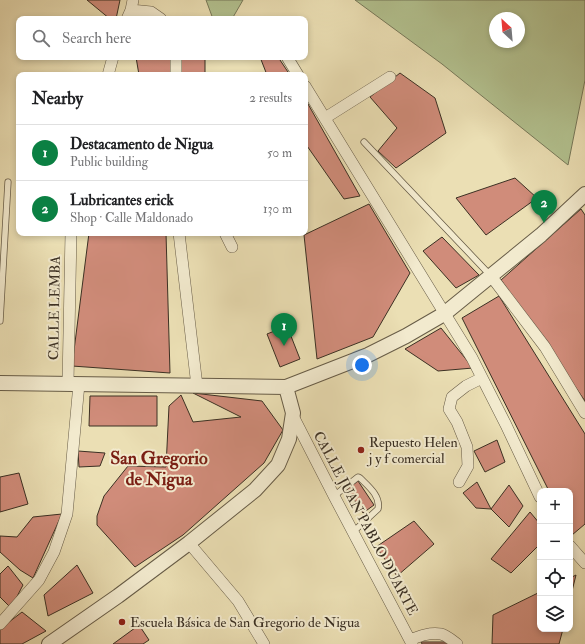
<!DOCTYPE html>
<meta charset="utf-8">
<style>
:root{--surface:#fff;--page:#f6f6f6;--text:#202124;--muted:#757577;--line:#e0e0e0;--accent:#0b8043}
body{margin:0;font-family:"IM FELL Double Pica",serif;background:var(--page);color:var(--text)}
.controls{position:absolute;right:12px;bottom:12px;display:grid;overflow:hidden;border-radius:8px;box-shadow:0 2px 6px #0003}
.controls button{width:36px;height:36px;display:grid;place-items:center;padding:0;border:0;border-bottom:1px solid var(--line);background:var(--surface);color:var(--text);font:20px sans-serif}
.compass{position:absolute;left:489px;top:12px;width:36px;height:36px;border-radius:50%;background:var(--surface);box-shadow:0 2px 6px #0003;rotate:334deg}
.you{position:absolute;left:362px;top:365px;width:14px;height:14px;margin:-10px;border:3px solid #fff;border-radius:50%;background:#1a73e8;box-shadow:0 0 0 6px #1a73e833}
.badge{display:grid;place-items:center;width:26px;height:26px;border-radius:50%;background:var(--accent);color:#fff;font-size:13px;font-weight:700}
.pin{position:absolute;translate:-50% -33px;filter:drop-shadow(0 1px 2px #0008)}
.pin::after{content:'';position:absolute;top:21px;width:14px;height:12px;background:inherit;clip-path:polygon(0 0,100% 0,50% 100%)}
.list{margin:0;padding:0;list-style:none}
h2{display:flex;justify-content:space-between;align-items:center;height:52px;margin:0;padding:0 16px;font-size:17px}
h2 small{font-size:13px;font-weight:400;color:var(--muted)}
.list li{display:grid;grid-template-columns:26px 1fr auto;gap:12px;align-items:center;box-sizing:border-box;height:56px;padding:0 16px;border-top:1px solid var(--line)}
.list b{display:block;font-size:15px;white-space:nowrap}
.list p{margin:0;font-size:13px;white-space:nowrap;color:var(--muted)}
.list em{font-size:13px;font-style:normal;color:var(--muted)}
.icon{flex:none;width:22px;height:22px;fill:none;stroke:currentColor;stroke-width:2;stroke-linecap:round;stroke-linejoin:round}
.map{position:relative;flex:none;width:585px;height:644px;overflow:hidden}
.search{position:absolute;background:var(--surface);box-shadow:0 2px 6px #0003;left:16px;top:16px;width:292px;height:44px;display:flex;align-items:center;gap:10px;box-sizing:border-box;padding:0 14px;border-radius:8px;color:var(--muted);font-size:15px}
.panel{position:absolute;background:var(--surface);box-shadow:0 2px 6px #0003;left:16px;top:72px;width:292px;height:164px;border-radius:8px}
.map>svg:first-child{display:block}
.green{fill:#b3c290;stroke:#77795a;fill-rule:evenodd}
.building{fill:#d08c7a;stroke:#3b3023}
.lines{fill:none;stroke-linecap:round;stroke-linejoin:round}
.service-casing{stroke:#675c47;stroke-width:7}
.minor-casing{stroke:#675c47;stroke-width:12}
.tertiary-casing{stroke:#675c47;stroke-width:16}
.service{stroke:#f2eace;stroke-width:5.5}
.minor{stroke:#f2eace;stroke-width:11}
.tertiary{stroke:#f2eace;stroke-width:14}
.poi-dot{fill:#8f2418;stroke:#f2eace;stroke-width:1.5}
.labels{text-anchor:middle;stroke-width:4;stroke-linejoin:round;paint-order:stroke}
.street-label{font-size:14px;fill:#3b3023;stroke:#f2eace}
.poi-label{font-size:14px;fill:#3b3023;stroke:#f2eace;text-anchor:start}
.district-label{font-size:18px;font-weight:bold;fill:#7a1f14;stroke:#f2eace}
</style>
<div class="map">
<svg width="585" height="644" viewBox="0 0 585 644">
<rect width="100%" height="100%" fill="#ebdfb4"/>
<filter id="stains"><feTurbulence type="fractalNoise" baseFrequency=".005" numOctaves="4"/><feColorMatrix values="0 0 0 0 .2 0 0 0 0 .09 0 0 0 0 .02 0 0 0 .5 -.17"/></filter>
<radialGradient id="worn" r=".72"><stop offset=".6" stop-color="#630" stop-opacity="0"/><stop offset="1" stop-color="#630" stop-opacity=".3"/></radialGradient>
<!-- green -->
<path class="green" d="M206 0H243L232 19H213Z
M355 0H585V80L568 165 442 64ZM495 18H519V42H495Z"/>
<!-- building -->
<path class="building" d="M87 0H120L116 19H110Z
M136 57H205V75H139Z
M260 57H278L290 75H267Z
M400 73 435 98 446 133 396 168 378 151 397 128 370 97Z
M305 99 308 104 360 196 344 199 305 143Z
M515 178 537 198 486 235 456 198Z
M369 204 410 273 373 337 317 359 304 235Z
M581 209 585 215V401L501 280Z
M89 233H166L170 373 72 366Z
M442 237 479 275 456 288 423 251Z
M499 296 585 434V524L572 535 570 532V491H549L462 318Z
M287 326 300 359 280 367 267 334Z
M441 328 473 368 438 371 405 349Z
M193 393 262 401 283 430 264 463 183 535 135 567 97 525V516L104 496 128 466 166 467 169 406 181 395 193 422 241 417Z
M90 396H157V426H89Z
M497 440 505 462 485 472 474 451Z
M78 451 105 453 100 466 79 467Z
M19 473 28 504 0 512V477Z
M358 481 374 505 363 513 347 489Z
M477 482 491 509 476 508 463 493Z
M509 485 523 506 509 527 491 509Z
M530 512 540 524V544L511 573 491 559Z
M62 514 33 578 20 570 0 552V536L17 537 33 517Z
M414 521 434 544 397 576 376 547Z
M77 565 93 593 48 616 44 595Z
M8 566 23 585 11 608 0 597V574Z
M576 575 570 599V578Z
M540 592V629H563L559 644H492L493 615Z
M22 612 46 631 22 644H0V629Z
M139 625 149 640 143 644H113Z
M421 642H447L449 644H422Z"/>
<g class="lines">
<!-- service casing -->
<g class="service-casing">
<path id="service" d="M364 142 490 275
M0 321 8 182
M334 496 358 477 360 478C368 486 381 496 378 509L353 532"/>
</g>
<!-- minor casing -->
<g class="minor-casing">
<path id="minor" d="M131 10 151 12 161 19
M127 19 131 10 133 0
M176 57V75
M287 57 298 75
M108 75 113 57
M305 86 472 358 506 425 540 497
M325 118 390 77
M179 233 197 386
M225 233 232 247
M491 276 545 347 585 413
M68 383 71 233
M293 416 334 496 412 644
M459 482 468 466 467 447 457 422 449 409 452 397 466 386 482 378
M189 543 238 601 264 644
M570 546 585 563
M0 624 39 580 54 552 67 514 79 384
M410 640C420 636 430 632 441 634 446 635 453 641 457 644"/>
</g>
<!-- tertiary casing -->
<g class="tertiary-casing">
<path id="tertiary" d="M0 383 286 387 368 355 406 336 444 314 541 235 585 194
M49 644 118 596 189 543 255 490 278 465 289 439 293 413 286 387"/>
</g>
<!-- service -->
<use href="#service" class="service"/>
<!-- minor -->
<use href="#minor" class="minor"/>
<!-- tertiary -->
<use href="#tertiary" class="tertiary"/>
</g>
<!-- markers -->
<g class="poi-dot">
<circle cx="361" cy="450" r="4"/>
<circle cx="122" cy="622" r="4"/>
</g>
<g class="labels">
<!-- street labels -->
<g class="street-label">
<text transform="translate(54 308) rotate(-89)" y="5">CALLE LEMBA</text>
<text transform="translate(366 523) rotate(62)" y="5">CALLE JUAN PABLO DUARTE</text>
</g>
<!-- poi labels -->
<g class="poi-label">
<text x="369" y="447">Repuesto Helen<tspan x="369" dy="16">j y f comercial</tspan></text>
<text x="130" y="627">Escuela Básica de San Gregorio de Nigua</text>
</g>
<!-- district labels -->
<g class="district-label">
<text x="159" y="464">San Gregorio<tspan x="159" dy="21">de Nigua</tspan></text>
</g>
</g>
<rect width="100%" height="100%" filter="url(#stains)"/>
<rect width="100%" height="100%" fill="url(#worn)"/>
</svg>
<div class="controls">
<button>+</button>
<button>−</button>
<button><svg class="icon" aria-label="locate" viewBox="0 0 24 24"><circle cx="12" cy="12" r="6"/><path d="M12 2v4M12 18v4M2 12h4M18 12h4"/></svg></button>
<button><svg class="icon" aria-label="layers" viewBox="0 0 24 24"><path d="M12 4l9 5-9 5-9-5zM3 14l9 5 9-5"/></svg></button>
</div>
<svg class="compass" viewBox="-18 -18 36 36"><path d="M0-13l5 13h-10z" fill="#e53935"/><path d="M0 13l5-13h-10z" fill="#757577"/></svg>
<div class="you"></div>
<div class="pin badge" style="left:284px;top:346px">1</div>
<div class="pin badge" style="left:544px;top:223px">2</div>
<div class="search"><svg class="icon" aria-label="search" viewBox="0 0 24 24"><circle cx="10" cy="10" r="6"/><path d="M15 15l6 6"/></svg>Search here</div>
<section class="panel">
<h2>Nearby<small>2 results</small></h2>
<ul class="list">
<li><span class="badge">1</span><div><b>Destacamento de Nigua</b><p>Public building</p></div><em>50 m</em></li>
<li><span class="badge">2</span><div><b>Lubricantes erick</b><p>Shop · Calle Maldonado</p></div><em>130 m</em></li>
</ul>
</section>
</div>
